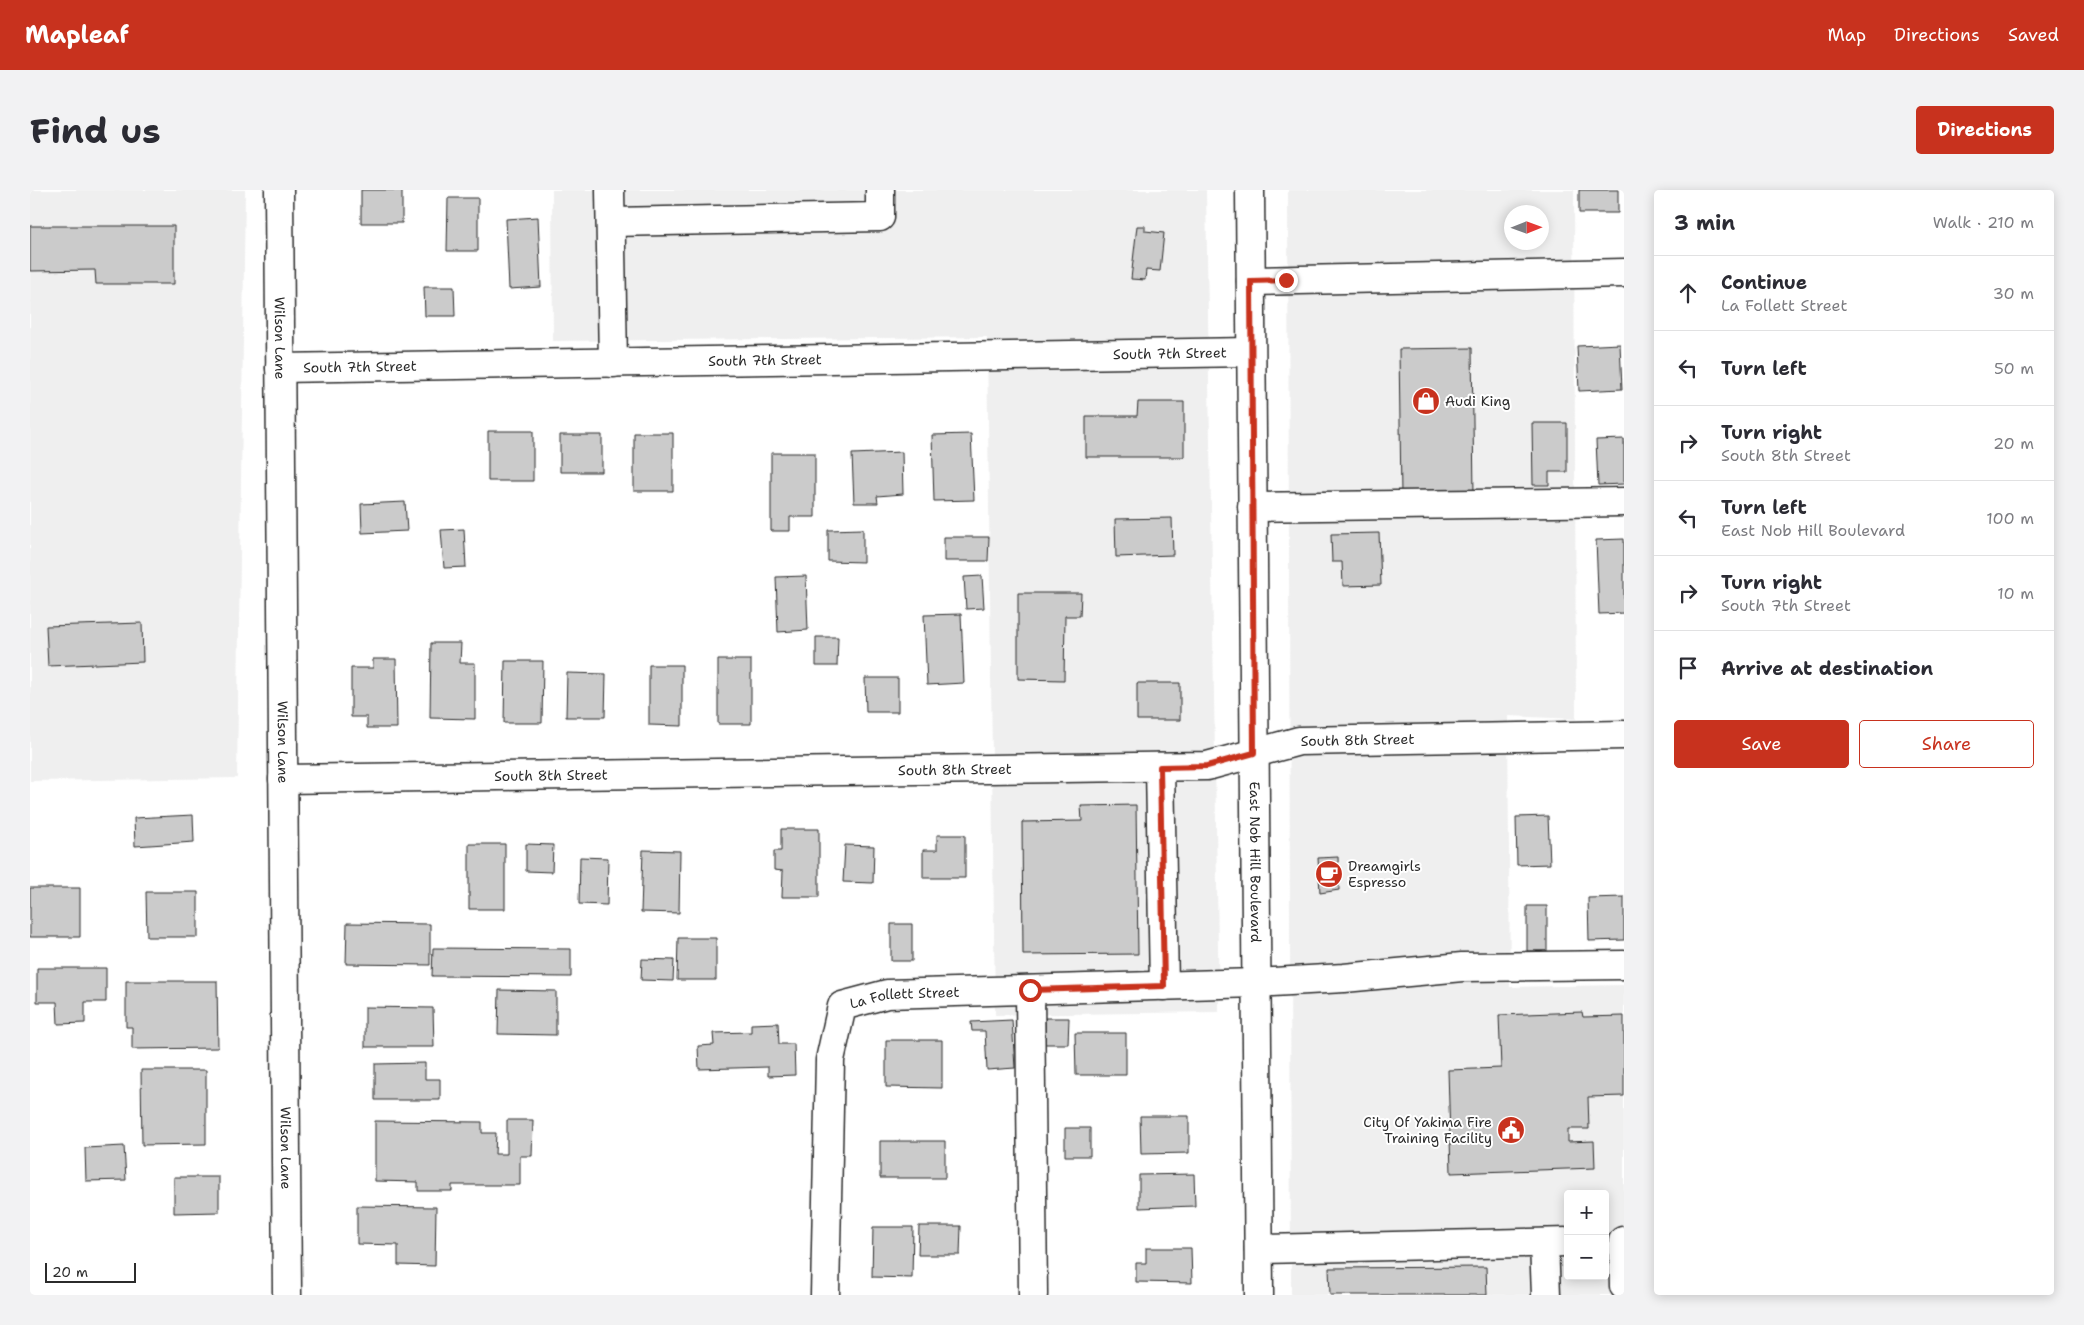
<!DOCTYPE html>
<meta charset="utf-8">
<style>
:root{--surface:#fff;--page:#f2f2f3;--text:#2b2b33;--muted:#7c7c81;--line:#e1e1e2;--accent:#c8321e}
body{margin:0;font-family:"Shantell Sans",sans-serif;background:var(--page);color:var(--text)}
.controls{position:absolute;right:15px;bottom:15px;display:grid;overflow:hidden;border-radius:5px;box-shadow:0 2px 12px #0003}
.controls button{width:45px;height:45px;display:grid;place-items:center;padding:0;border:0;border-bottom:1px solid var(--line);background:var(--surface);color:var(--text);font:25px sans-serif}
.compass{position:absolute;left:1474px;top:15px;width:45px;height:45px;border-radius:50%;background:var(--surface);box-shadow:0 2px 12px #0003;rotate:89deg}
.scale{position:absolute;left:15px;bottom:12px;width:91px;box-sizing:border-box;padding-left:5px;border:2px solid #2b2b2b;border-top:0;font-size:14px;line-height:18px;white-space:nowrap;color:#2b2b2b;-webkit-text-stroke:4px #fff;paint-order:stroke}
.stop{position:absolute;width:15px;height:15px;margin:-11px;border:4px solid #c8321e;border-radius:50%;background:#fff}
.stop.end{background:#c8321e;border-color:#fff;box-shadow:0 1px 5px #0008}
.list{margin:0;padding:0;list-style:none}
h2{display:flex;justify-content:space-between;align-items:center;height:65px;margin:0;padding:0 20px;font-size:21px}
h2 small{font-size:16px;font-weight:400;color:var(--muted)}
.list li{display:grid;grid-template-columns:32px 1fr auto;gap:15px;align-items:center;box-sizing:border-box;height:75px;padding:0 20px;border-top:1px solid var(--line)}
.list b{display:block;font-size:19px;white-space:nowrap}
.list p{margin:0;font-size:16px;white-space:nowrap;color:var(--muted)}
.list em{font-size:16px;font-style:normal;color:var(--muted)}
.actions{display:flex;gap:10px;padding:15px 20px}
.actions a{flex:1;padding:11px 0;border:1px solid var(--accent);border-radius:5px;text-align:center;font-size:18px;color:var(--accent)}
.actions .main{background:var(--accent);color:#fff}
.icon{flex:none;width:28px;height:28px;fill:none;stroke:currentColor;stroke-width:2;stroke-linecap:round;stroke-linejoin:round}
.map{position:relative;flex:none;width:1594px;height:1105px;overflow:hidden;border-radius:5px}
header{display:flex;align-items:center;gap:30px;box-sizing:border-box;height:70px;padding:0 25px;background:var(--accent);color:#fff}
header strong{font-size:24px}
nav{display:flex;gap:28px;margin-inline-start:auto;font-size:18px}
.intro{display:flex;align-items:center;justify-content:space-between;box-sizing:border-box;height:120px;padding:0 30px}
h1{margin:0;font-size:35px}
.button{padding:12px 22px;border-radius:5px;background:var(--accent);color:#fff;font-size:18px;font-weight:700}
main{display:flex;gap:30px;padding:0 30px}
aside{flex:1;background:var(--surface);border-radius:5px;box-shadow:0 2px 12px #0003}
.map>svg:first-child{display:block}
.built{fill:#efefef;fill-rule:evenodd}
.building{fill:#cbcbcb;stroke:#2b2b2b}
.lines{fill:none;stroke-linecap:round;stroke-linejoin:round}
.minor-casing{stroke:#2b2b2b;stroke-width:31}
.major-casing{stroke:#2b2b2b;stroke-width:31}
.minor{stroke:#fff;stroke-width:28}
.major{stroke:#fff;stroke-width:28}
.route{stroke:#c8321e;stroke-width:6}
.labels{text-anchor:middle;stroke-width:4;stroke-linejoin:round;paint-order:stroke}
.street-label{font-size:14px;fill:#2b2b2b;stroke:#fff}
.poi-label{font-size:14px;fill:#2b2b2b;stroke:#fff;text-anchor:start}
</style>
<header>
<strong>Mapleaf</strong>
<nav><a>Map</a><a>Directions</a><a>Saved</a></nav>
</header>
<div class="intro"><h1>Find us</h1><a class="button">Directions</a></div>
<main>
<div class="map">
<svg width="1594" height="1105" viewBox="0 0 1594 1105">
<rect width="100%" height="100%" fill="#fff"/>
<filter id="ink" filterUnits="userSpaceOnUse"><feTurbulence type="fractalNoise" baseFrequency=".02" numOctaves="2"/><feDisplacementMap in="SourceGraphic" scale="10" xChannelSelector="R" yChannelSelector="G"/><feConvolveMatrix kernelMatrix="1 2 1 2 8 2 1 2 1" color-interpolation-filters="sRGB"/></filter>
<g filter="url(#ink)">
<!-- built -->
<path class="built" d="M0 0H215L207 588 0 591Z
M522 0H1176L1189 822 965 825 957 147 523 151Z
M1258 0H1544L1546 529 1478 526 1480 797 1594 795V1105H1261ZM1482 22H1512V52H1482ZM1538 1004H1575V1086H1538Z"/>
<!-- building -->
<path class="building" d="M331 0H372V33H331Z
M1549 0H1588V23H1549Z
M418 8H448V61H417Z
M508 27 511 97 479 99 476 29Z
M0 36H144V94H66L65 80 0 81Z
M1107 36H1115V41L1134 43 1130 81 1116 80 1115 90 1101 89Z
M394 97H424L425 126H395Z
M1590 154 1592 199 1549 201 1547 156Z
M1442 158 1444 305H1371L1369 159Z
M1108 212H1154V267H1056V226H1107Z
M1502 233H1537V282H1519V295H1503Z
M458 241H503V291H458Z
M604 243H643V301H604Z
M941 244 944 310 904 311 902 245Z
M530 245H572V282H530Z
M1594 249V294L1568 295 1566 250Z
M872 262 873 304 847 306 848 313H824L822 264Z
M741 263H785V327H760V341H741Z
M375 312 377 341 332 343 331 314Z
M1142 328 1143 365 1086 367 1085 329Z
M434 339 436 377 414 378 411 340Z
M833 339V372L798 371V340Z
M1349 343 1351 395 1313 396 1312 372H1302L1301 344Z
M914 347H959L958 371H914Z
M1594 349V423L1569 424 1566 350Z
M776 386 778 440 748 442 746 387Z
M952 386 954 418 936 419 934 387Z
M988 403H1051L1050 426H1035L1034 490 988 489Z
M931 424 934 493 897 495 894 425Z
M112 433 113 472 18 476 16 436Z
M786 447H808L807 476H786Z
M401 453H431L430 473H445V529L400 528Z
M343 469H366L367 538H337V527H321V478H343Z
M688 470H721V534H688Z
M475 471H513L512 533H474Z
M619 475H652V536L619 535Z
M537 483 576 484 575 527H536Z
M835 488H868V522H836Z
M1107 493H1150V530H1107Z
M1106 615 1108 764 993 765 992 632 1052 631 1051 616Z
M163 625 164 652 105 656 104 628Z
M1518 626 1520 674 1487 675 1486 627Z
M751 639H789V707H752L753 681 744 680V661H751Z
M907 645H935V688H893V660H907Z
M439 654H475V719H439Z
M496 654 523 655 522 682 496 681Z
M815 655 844 656 843 693 813 692Z
M613 660 650 661 649 723 611 722Z
M550 667 578 668 577 715 549 714Z
M1308 667 1309 700 1290 703 1288 668Z
M0 698H50V747H0Z
M116 702H168V747H117Z
M1594 707V750L1559 751 1558 708Z
M1497 716H1517V761H1497Z
M317 733 400 734V775L316 774Z
M861 734H882V771H861Z
M648 748H686V790H647Z
M403 758 541 759V787L402 786Z
M612 769 644 770 643 791 611 790Z
M7 778H76V812H55V833L28 834 27 812H7Z
M96 791H187L188 858 102 859V837H96Z
M469 800 526 801V845L468 844Z
M335 817 403 818 404 857H335Z
M1552 822 1553 827 1594 826V906L1558 907 1559 939H1538V952L1564 951 1565 978 1421 983 1418 880 1471 878 1469 825Z
M1015 828H1039L1038 854H1015Z
M982 830 985 878 957 880 955 841H942L941 832Z
M748 833 749 854H764L765 885 738 886V877L669 879 668 856 684 855 683 843 721 842V834Z
M1045 843H1096V885H1046Z
M856 850H912V898L856 897Z
M395 873V889H410V910H345V874Z
M111 880H176V954L112 955Z
M1110 926H1159V963L1111 964Z
M477 930H503L502 966H490V995H422V1001H388V992L345 991V931L452 932V943H466L465 964H477Z
M1035 938H1060V966H1035Z
M850 951H915V988H850Z
M94 956 96 990 56 991 55 958Z
M1164 984 1165 1016 1109 1018V985Z
M144 987H189V1022L144 1023Z
M327 1016 406 1017 405 1076 368 1075V1055L327 1054Z
M889 1036H931L930 1065H888Z
M843 1037H883L882 1088 842 1087Z
M1116 1058H1161L1162 1093 1106 1092V1073H1116Z
M1456 1077 1457 1105H1300L1299 1078Z"/>
<g class="lines">
<!-- minor casing -->
<g class="minor-casing">
<g id="minor">
<path id="s1" d="M249 0 257 1105"/>
<path d="M580 0 583 173"/>
<path d="M581 32 850 27V0"/>
<path d="M1221 91 1594 83"/>
<path id="s2" d="M250 178 1220 162"/>
<path d="M1222 317 1594 312"/>
<path d="M1130 577 1134 796"/>
<path id="s3" d="M253 589 1177 576 1269 551 1594 545"/>
<path d="M1000 800 1003 1105"/>
<path d="M1593 1051 1594 1096"/>
<path d="M1514 1053 1516 1105"/>
<path d="M1229 1059 1538 1052"/>
<path id="s4" d="M795 1105 800 870 812 816 857 804 1226 793 1314 788 1432 777 1594 775"/>
</g>
</g>
<!-- major casing -->
<g class="major-casing">
<g id="major">
<path id="s5" d="M1220 0 1229 1105"/>
</g>
</g>
<!-- minor -->
<use href="#minor" class="minor"/>
<!-- major -->
<use href="#major" class="major"/>
</g>
</g>
<g class="lines" filter="url(#ink)">
<!-- route -->
<path class="route" d="M1000 800 1134 796 1130 577 1177 576 1224 563 1221 91 1256 90"/>
</g>
<!-- icons -->
<defs>
<g id="shop-disc" transform="scale(1.4375)"><circle r="9.5" fill="#c8321e" stroke="#fff"/><path d="M-5-2.5h2.3a2.7 3.5 0 0 1 5.4 0H5L5.5 6h-11ZM-1.5-2.5h3a1.5 2.3 0 0 0-3 0Z" fill="#fff"/></g>
<g id="cafe-disc" transform="scale(1.4375)"><circle r="9.5" fill="#c8321e" stroke="#fff"/><path d="M-5.5-4.5H6V0H3Q3 3.5 0 3.5H-2.5Q-5.5 3.5-5.5 0ZM3-3.2v2h1.7v-2ZM-6 4.5H4V6H-6Z" fill="#fff"/></g>
<g id="civic-disc" transform="scale(1.4375)"><circle r="9.5" fill="#c8321e" stroke="#fff"/><path d="M-.6-6.5H3V-4.5H.6V-3L4-1V1h2V6H-6V1h2V-1L-.6-3ZM-1.2 2.5V6h2.4V2.5Z" fill="#fff"/></g>
</defs>
<g fill-rule="evenodd">
<use href="#shop-disc" x="1396" y="211"/>
<use href="#cafe-disc" x="1299" y="684"/>
<use href="#civic-disc" x="1481" y="940"/>
</g>
<g class="labels">
<!-- street labels -->
<g class="street-label">
<text dy="5" stroke="none"><textPath href="#s1" startOffset="148">Wilson Lane</textPath></text>
<text dy="5" stroke="none"><textPath href="#s2" startOffset="890">South 7th Street</textPath></text>
<text dy="5" stroke="none"><textPath href="#s2" startOffset="485">South 7th Street</textPath></text>
<text dy="5" stroke="none"><textPath href="#s2" startOffset="80">South 7th Street</textPath></text>
<text dy="5" stroke="none"><textPath href="#s3" startOffset="1078">South 8th Street</textPath></text>
<text dy="5" stroke="none"><textPath href="#s1" startOffset="552">Wilson Lane</textPath></text>
<text dy="5" stroke="none"><textPath href="#s3" startOffset="672">South 8th Street</textPath></text>
<text dy="5" stroke="none"><textPath href="#s3" startOffset="268">South 8th Street</textPath></text>
<text dy="5" stroke="none"><textPath href="#s5" startOffset="672">East Nob Hill Boulevard</textPath></text>
<text dy="5" stroke="none"><textPath href="#s4" startOffset="354">La Follett Street</textPath></text>
<text dy="5" stroke="none"><textPath href="#s1" startOffset="958">Wilson Lane</textPath></text>
</g>
<!-- poi labels -->
<g class="poi-label">
<text x="1415" y="216">Audi King</text>
<text x="1318" y="681">Dreamgirls<tspan x="1318" dy="16">Espresso</tspan></text>
<text x="1462" y="937" text-anchor="end">City Of Yakima Fire<tspan x="1462" dy="16">Training Facility</tspan></text>
</g>
</g>
</svg>
<div class="controls">
<button>+</button>
<button>−</button>
</div>
<svg class="compass" viewBox="-18 -18 36 36"><path d="M0-13l5 13h-10z" fill="#e53935"/><path d="M0 13l5-13h-10z" fill="#7c7c81"/></svg>
<div class="scale">20 m</div>
<div class="stop" style="left:1000px;top:800px"></div>
<div class="stop end" style="left:1256px;top:90px"></div>
</div>
<aside>
<h2>3 min<small>Walk · 210 m</small></h2>
<ul class="list">
<li><svg class="icon" aria-label="ahead" viewBox="0 0 24 24"><path d="M12 20V5M6 11l6-6 6 6"/></svg><div><b>Continue</b><p>La Follett Street</p></div><em>30 m</em></li>
<li><svg class="icon" aria-label="left" viewBox="0 0 24 24"><path d="M17 20v-9H6M10 6l-5 5 5 5"/></svg><div><b>Turn left</b></div><em>50 m</em></li>
<li><svg class="icon" aria-label="right" viewBox="0 0 24 24"><path d="M7 20v-9h11M14 6l5 5-5 5"/></svg><div><b>Turn right</b><p>South 8th Street</p></div><em>20 m</em></li>
<li><svg class="icon" aria-label="left" viewBox="0 0 24 24"><path d="M17 20v-9H6M10 6l-5 5 5 5"/></svg><div><b>Turn left</b><p>East Nob Hill Boulevard</p></div><em>100 m</em></li>
<li><svg class="icon" aria-label="right" viewBox="0 0 24 24"><path d="M7 20v-9h11M14 6l5 5-5 5"/></svg><div><b>Turn right</b><p>South 7th Street</p></div><em>10 m</em></li>
<li><svg class="icon" aria-label="arrive" viewBox="0 0 24 24"><path d="M6 21V4h12l-3 4 3 4H6"/></svg><div><b>Arrive at destination</b></div></li>
</ul>
<div class="actions"><a class="main">Save</a><a>Share</a></div>
</aside>
</main>
